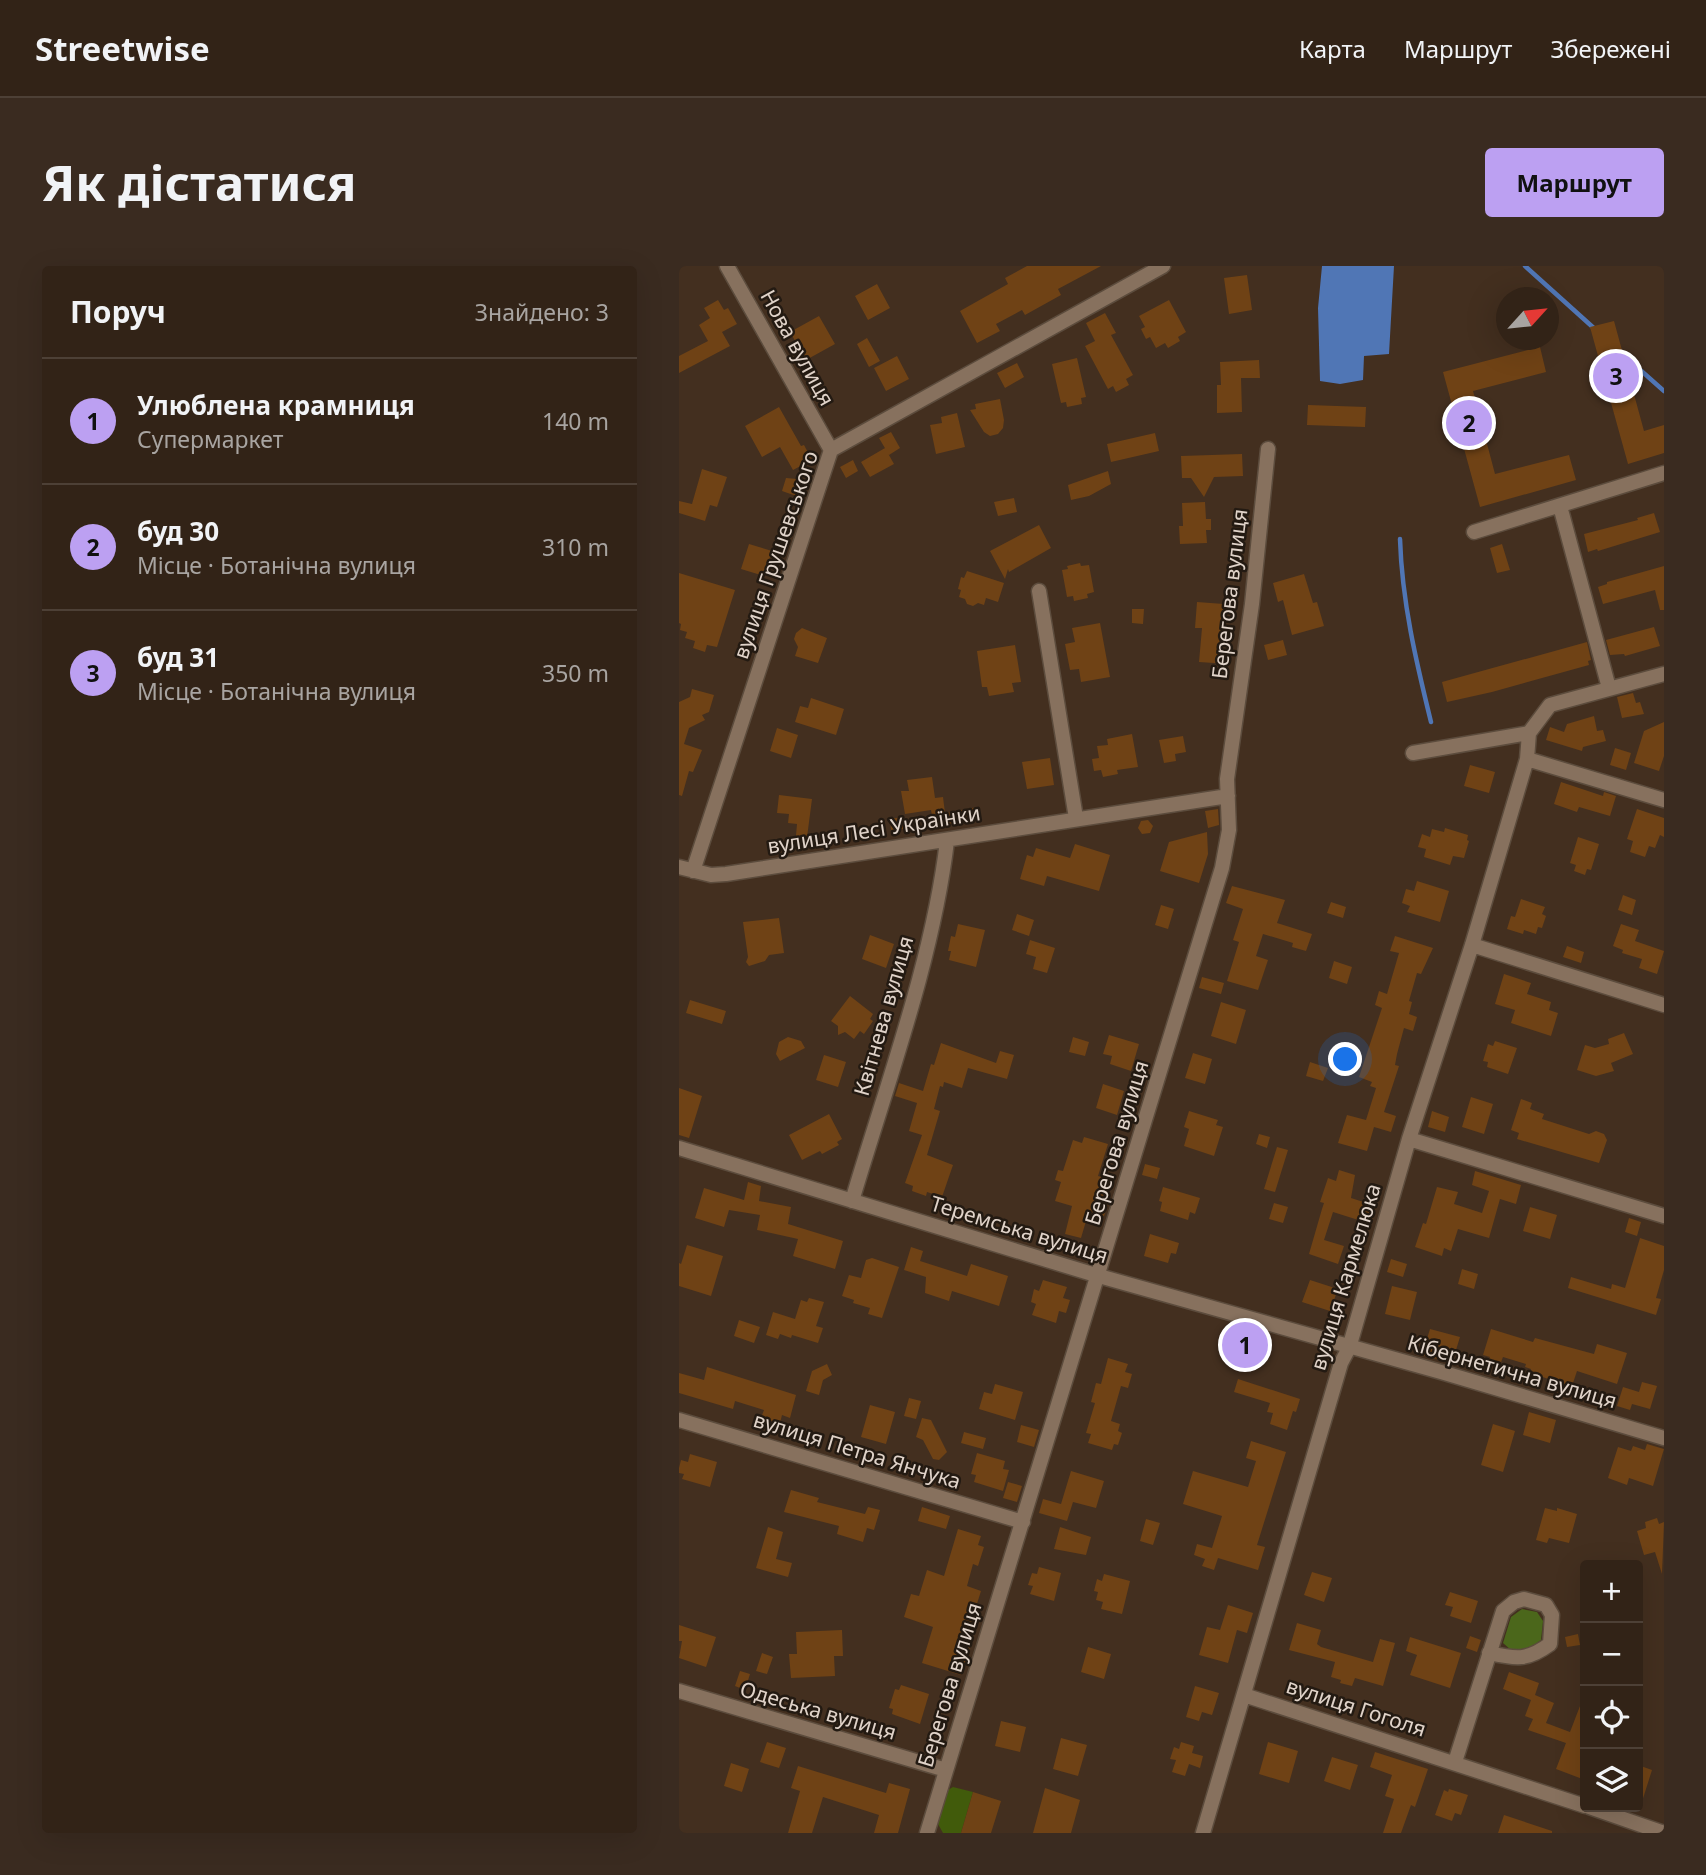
<!DOCTYPE html>
<html lang="uk">
<meta charset="utf-8">
<style>
:root{--surface:#322317;--page:#3a2b20;--text:#f1f3f6;--muted:#a8a4a1;--line:#4d4036;--accent:#bca0f2}
body{margin:0;font-family:"Noto Sans",sans-serif;background:var(--page);color:var(--text)}
.controls{position:absolute;right:21px;bottom:21px;display:grid;overflow:hidden;border-radius:7px;box-shadow:0 7px 28px #0002}
.controls button{width:63px;height:63px;display:grid;place-items:center;padding:0;border:0;border-bottom:2px solid var(--line);background:var(--surface);color:var(--text);font:35px sans-serif}
.compass{position:absolute;left:817px;top:21px;width:63px;height:63px;border-radius:50%;background:var(--surface);box-shadow:0 7px 28px #0002;rotate:63deg}
.you{position:absolute;left:667px;top:794px;width:24px;height:24px;margin:-18px;border:5px solid #fff;border-radius:50%;background:#1a73e8;box-shadow:0 0 0 10px #1a73e833}
.badge{display:grid;place-items:center;width:46px;height:46px;border-radius:50%;background:var(--accent);color:#111;font-size:23px;font-weight:700}
.pin{position:absolute;translate:-50% -50%;border:4px solid #fff;box-shadow:0 2px 7px #0006}
.list{margin:0;padding:0;list-style:none}
h2{display:flex;justify-content:space-between;align-items:center;height:91px;margin:0;padding:0 28px;font-size:30px}
h2 small{font-size:23px;font-weight:400;color:var(--muted)}
.list li{display:grid;grid-template-columns:46px 1fr auto;gap:21px;align-items:center;box-sizing:border-box;height:126px;padding:0 28px;border-top:2px solid var(--line)}
.list b{display:block;font-size:26px;white-space:nowrap}
.list p{margin:0;font-size:23px;white-space:nowrap;color:var(--muted)}
.list em{font-size:23px;font-style:normal;color:var(--muted)}
.icon{flex:none;width:38px;height:38px;fill:none;stroke:currentColor;stroke-width:2;stroke-linecap:round;stroke-linejoin:round}
.map{position:relative;flex:none;width:985px;height:1567px;overflow:hidden;border-radius:7px}
header{display:flex;align-items:center;gap:42px;box-sizing:border-box;height:98px;padding:0 35px;background:var(--surface);border-bottom:2px solid var(--line)}
header strong{font-size:33px}
nav{display:flex;gap:38px;margin-inline-start:auto;font-size:24px}
.intro{display:flex;align-items:center;justify-content:space-between;box-sizing:border-box;height:168px;padding:0 42px}
h1{margin:0;font-size:49px}
.button{padding:18px 32px;border-radius:7px;background:var(--accent);color:#111;font-size:24px;font-weight:700}
main{display:flex;gap:42px;padding:0 42px}
aside{flex:1;background:var(--surface);border-radius:7px;box-shadow:0 7px 28px #0002}
.map>svg:first-child{display:block}
.green{fill:#415b0b}
.forest{fill:#4b671b}
.water{fill:#5076b5}
.lines{fill:none;stroke-linecap:round;stroke-linejoin:round}
.stream{stroke:#5076b5;stroke-width:4.5}
.building{fill:#6f4215}
.street-casing{stroke:#5c4c3d;stroke-width:17}
.street{stroke:#87715e;stroke-width:14}
.labels{text-anchor:middle;stroke-width:5;stroke-linejoin:round;paint-order:stroke}
.street-label{font-size:21px;fill:#e0d3c9;stroke:#231a12}
</style>
<header>
<strong>Streetwise</strong>
<nav><a>Карта</a><a>Маршрут</a><a>Збережені</a></nav>
</header>
<div class="intro"><h1>Як дістатися</h1><a class="button">Маршрут</a></div>
<main>
<aside>
<h2>Поруч<small>Знайдено: 3</small></h2>
<ul class="list">
<li><span class="badge">1</span><div><b>Улюблена крамниця</b><p>Супермаркет</p></div><em>140 m</em></li>
<li><span class="badge">2</span><div><b>буд 30</b><p>Місце · Ботанічна вулиця</p></div><em>310 m</em></li>
<li><span class="badge">3</span><div><b>буд 31</b><p>Місце · Ботанічна вулиця</p></div><em>350 m</em></li>
</ul>
</aside>
<div class="map">
<svg width="985" height="1567" viewBox="0 0 985 1567">
<rect width="100%" height="100%" fill="#432f1f"/>
<!-- green -->
<path class="green" d="M274 1521 294 1526 282 1567H264L259 1558 269 1524Z"/>
<!-- forest -->
<path class="forest" d="M843 1343 858 1346 864 1355 862 1374 851 1382 832 1384 824 1377 832 1351Z"/>
<!-- water -->
<path class="water" d="M643 0H715L710 88 685 90 684 114 661 118 641 115 639 42Z"/>
<g class="lines">
<!-- stream -->
<path class="stream" d="M846 0 917 64
M941 86 985 125
M721 273C723 336 737 395 752 456"/>
</g>
<!-- building -->
<path class="building" d="M348 0H422L379 23 382 29 346 49 343 44 317 58 321 65 298 77 281 45 329 18 326 12Z
M568 9 573 44 550 48 545 12Z
M198 18 211 42 189 54 176 30Z
M39 34 45 44 49 42 58 58 43 66 51 80 0 107V90L29 75 20 59 31 52 25 42Z
M490 34 507 66 499 71 501 75 489 82 486 77 477 82 471 71 467 73 462 63 466 61 460 50Z
M426 47 437 67 432 69 454 109 447 113 450 119 437 126 434 120 429 123 406 80 416 75 407 57Z
M140 50 156 78 127 94 111 66Z
M935 55 965 165 985 159V187L949 198 911 61Z
M188 72 201 95 190 101 178 78Z
M861 81 867 106 794 125 816 208 890 189 897 214 801 241 764 106Z
M218 90 230 113 207 125 195 102Z
M398 92 407 131 402 132 403 138 388 141 387 136 382 137 373 98Z
M580 94 581 112H562L563 146 538 147V119H542L541 96Z
M338 97 345 111 326 122 318 107Z
M321 133 325 154 324 162 319 168 311 170 305 166 291 144 297 143 296 138Z
M629 139 687 141 686 161 628 159Z
M100 141 122 180 125 179 133 194 114 204 101 181 83 191 66 160Z
M278 147 286 181 257 188 251 159 263 157 262 151Z
M212 166 221 182 210 189 200 172Z
M476 167 480 185 432 196 428 178Z
M206 182 215 198 191 211 182 196Z
M563 188 564 210 535 211 525 231 512 212H503L502 190Z
M174 194 179 205 167 212 161 201Z
M23 203 48 211 38 241 31 239 26 255 0 247V235L13 238Z
M429 205 432 218 410 230 392 234 389 219Z
M107 212 129 214 123 232 103 225Z
M335 232 338 246 319 250 315 236Z
M526 236 527 253H532V264H527L528 277 501 278 500 260H504L503 237Z
M975 247 981 266 919 285 918 283 909 286 905 268 959 254 958 252Z
M360 259 372 282 330 306 329 303 326 313 311 285Z
M70 278 93 285 85 310 62 303Z
M823 278 831 304 818 307 811 282Z
M401 297 402 300 410 299 415 326 408 328 409 332 395 335 394 330 388 331 383 304 389 303 388 300Z
M985 300V344H981L976 324 924 338 919 321 928 318V316Z
M288 305 325 317 319 336 307 332 305 339 299 337 294 340 288 338 286 333 280 331 282 324 279 323 282 311 285 312Z
M0 307 56 324 38 381 28 379 26 386 14 382 16 375 6 372 8 366 1 364 2 358 0 357Z
M625 308 634 337 638 336 645 360 613 369 604 334 599 336 594 317Z
M518 336 545 338 542 374 543 383H551L550 398 520 396 523 362H516Z
M453 343H465L464 358 453 357Z
M421 357 431 411 402 416 400 403 391 404 386 378 396 376 393 362Z
M975 361 981 380 946 390 945 388 931 389 927 374Z
M123 362 148 372 139 397 116 390 119 381 115 373 117 367Z
M604 374 608 389 589 394 585 379Z
M908 376 912 394 909 395 910 399 813 426 768 436 763 416Z
M336 379 342 416 333 417 335 426 310 430 308 421H303L298 385Z
M13 423 35 429 30 446 23 449 26 454 10 462 5 478 23 484 14 506 10 505 3 530 0 529V436L11 431Z
M954 427 957 437 961 436 965 448 943 452 938 431Z
M132 432 165 443 157 469 116 456 121 440 129 442Z
M915 450 918 465 924 464 927 475 904 481 903 485 867 474 871 461 885 466 888 458Z
M985 456V490L980 505 955 497 965 465Z
M98 462 119 469 112 492 91 485Z
M453 468 459 501 438 504 439 508 424 511 422 504 415 505 413 493 420 492 418 480 429 479 428 473Z
M504 470 507 486 496 488 497 495 485 497 480 474Z
M936 482 952 487 947 504 931 499Z
M371 492 375 519 348 523 343 496Z
M791 499 816 506 810 527 785 520Z
M253 511 256 532 264 531 266 547 299 541 301 553 255 561 252 544 226 548 222 525H230L228 514Z
M882 516 924 530 925 526 937 530 931 550 900 541 898 546 875 538Z
M100 529 133 533 127 579 116 581 118 558 109 557 110 548 98 547Z
M539 543 540 559 529 562 526 545Z
M958 543 985 552V571L981 569 976 582 970 580 966 591 951 586 954 575 948 573Z
M223 551 225 563 212 564 211 553Z
M469 554 474 560 471 567 463 568 459 562 462 555Z
M766 562 789 569 788 574 790 575 785 592 774 590 771 599 745 591 747 583 739 581 743 568 751 571 753 563 765 566Z
M528 566 529 588 520 617 481 605 490 576Z
M899 571 920 578 912 604 908 603 906 609 895 605 897 599 891 597Z
M396 578 431 589 420 625 368 610 365 620 341 613 348 589 354 591 357 582 391 592Z
M738 615 770 625 761 656 728 646 731 640 723 637 727 623 735 625Z
M553 620 606 634 598 657 633 668 627 685 613 681 614 677 584 668 577 690 589 694 579 724 548 715 560 676 554 674 564 643 547 637Z
M944 629 957 634 953 649 939 644Z
M842 633 866 641 863 648 867 650 863 662 859 661 857 668 845 664 844 668 828 663 832 650 836 651Z
M652 636 667 641 664 652 648 647Z
M482 639 495 643 489 663 476 659Z
M338 648 355 654 350 670 333 664Z
M100 652 105 687 90 689 86 695 70 700 67 696 69 691 64 656Z
M279 658 306 664 297 701 270 694 272 685H269L272 670 276 671Z
M942 658 960 664 956 675 985 685 978 708 960 702 963 693 943 687 944 684 934 680Z
M191 669 215 678 207 702 183 693Z
M716 670 754 682 742 708 738 707 730 735 733 736 730 748 738 751 734 765 725 762 718 788 716 799 720 800 705 846 717 850 712 866 695 861 688 885 659 877 668 849 687 854 697 822 691 820 693 816 680 811 703 742 696 739 700 725 708 728 720 687 711 685Z
M351 674 376 682 368 707 354 703 357 691 347 688Z
M888 680 905 686 902 697 884 691Z
M655 695 673 701 668 718 650 712Z
M825 708 852 717 848 728 872 736 870 744 879 747 872 770 832 757 836 744 816 738Z
M523 711 545 717 542 728 520 722Z
M171 730 194 748 191 753 194 755 185 768 181 765 175 773 166 766 159 769V760L152 755Z
M11 734 47 745 43 758 7 747Z
M542 736 567 744 557 778 532 770Z
M945 767 954 788 932 797 935 805 917 810 898 804 906 779 916 782 930 778 929 773Z
M430 769 460 778 452 805 431 798 433 790 424 788Z
M109 771 122 775 126 782 101 795 97 788 100 776Z
M394 771 410 776 406 790 390 786Z
M816 775 838 782 829 808 808 801 809 796 804 795 809 778 814 780Z
M262 777 317 797 321 785 335 789 328 813 289 802 283 822 265 816 264 821 261 820 255 843 261 845 248 889 274 899 263 931 248 926 247 930 233 925 234 920 226 917 243 869 230 865 238 837 216 830 220 817 244 825 252 798 255 799Z
M514 787 533 793 526 818 506 812Z
M145 789 167 796 159 821 137 814Z
M631 796 649 802 644 815 627 810Z
M424 818 445 825 438 849 417 842Z
M0 822 23 830 10 872 0 869Z
M792 831 814 838 805 868 783 861Z
M842 833 853 837 851 843 865 848 863 853 910 868 917 865 925 868 928 874 920 897 838 873 840 867 832 864Z
M510 845 539 854 537 859 544 861 535 890 505 880 510 863 505 861Z
M753 845 770 851 766 866 749 861Z
M150 848 163 873 158 876 160 879 143 888 141 885 123 894 110 869Z
M580 868 591 871 588 882 577 878Z
M405 871 429 878 419 910 429 913 422 936 429 938 425 950 410 945 402 972 386 968 393 940 376 935 382 916 376 914 379 904 384 905 394 874 403 877Z
M598 881 609 884 596 926 585 923Z
M466 898 481 902 478 913 463 909Z
M660 904 676 909 672 932 697 940 692 958 654 946 645 974 665 980 659 998 630 988 643 943 645 937 641 936 649 912 657 915Z
M796 905 842 919 837 938 821 933 810 972 779 963 772 985 765 982 763 990 736 981 744 957 747 958 758 921 779 926 775 938 803 947 810 925 793 919Z
M69 916 82 920 80 935 112 941 109 958 164 975 156 1003 114 990 119 973 78 964 81 949 50 944 45 961 16 952 25 922 65 934Z
M484 921 521 932 516 948 511 946 509 954 481 945 483 936 480 935Z
M595 937 609 941 604 957 590 953Z
M851 941 878 949 871 973 844 965Z
M950 952 962 956 958 970 946 966Z
M471 968 500 977 497 988 492 987 489 997 465 990Z
M961 972 985 980V1004L977 1032 982 1033 977 1049 889 1022 892 1011 932 1023 933 1018 946 1022Z
M8 979 44 990 32 1030 0 1020V997L2 998Z
M232 981 244 985 241 995 288 1010 292 998 329 1010 320 1040 273 1025 270 1035 246 1027 247 1011 225 1004Z
M193 992 220 1001 203 1052 189 1048 191 1042 174 1037 175 1034 163 1030 170 1009 182 1012 187 994Z
M712 993 728 998 724 1011 708 1006Z
M783 1003 799 1008 795 1023 779 1018Z
M364 1014 388 1021 384 1032 391 1034 387 1047 380 1045 377 1057 353 1049 357 1038 352 1036 355 1023 360 1025Z
M631 1014 659 1023 651 1045 623 1036Z
M713 1020 738 1026 731 1054 706 1048Z
M130 1032 145 1036 137 1060 144 1062 139 1077 113 1069 112 1072 101 1068 99 1073 87 1069 94 1046 116 1053 122 1034 128 1036Z
M60 1054 81 1061 75 1077 55 1070Z
M751 1063 781 1071 773 1097 743 1089Z
M812 1063 854 1076 856 1072 915 1088 918 1078 948 1087 938 1118 898 1105 891 1126 877 1122 879 1116 851 1107 852 1103 846 1101 847 1098 824 1091 821 1099 809 1095 811 1091 804 1089Z
M559 1070 576 1075 573 1088 555 1083Z
M429 1092 449 1098 446 1106 453 1108 449 1122 442 1120 432 1155 441 1158 439 1165 443 1167 439 1179 435 1178 433 1184 409 1177 412 1168 407 1167 416 1137 412 1136 417 1117 422 1118Z
M148 1098 153 1109 144 1114 140 1129 127 1125 133 1105Z
M28 1101 117 1129 111 1152 103 1149 101 1157 82 1152 85 1144 56 1135 54 1143 0 1127V1107L25 1114Z
M559 1113 621 1133 617 1146 614 1145 608 1164 591 1158 594 1147 588 1146 591 1137 555 1126Z
M963 1116 978 1120 971 1143 953 1138 951 1144 938 1140 944 1121 960 1126Z
M316 1118 344 1126 336 1154 300 1143 305 1126 313 1128Z
M230 1132 242 1135 237 1153 225 1150Z
M191 1139 216 1146 207 1178 182 1171Z
M850 1146 877 1154 871 1177 844 1169Z
M243 1152 252 1154 268 1186 260 1194 254 1193 244 1174 237 1171Z
M814 1158 836 1165 824 1206 802 1199Z
M342 1159 360 1164 355 1181 338 1176Z
M285 1166 307 1172 304 1183 282 1177Z
M572 1175 607 1186 578 1279 586 1281 579 1304 539 1292 535 1304 523 1300 526 1293 515 1289 518 1278 533 1282 543 1250 504 1238 514 1205 569 1221 577 1195 567 1192Z
M968 1178 985 1183 974 1220 950 1212 948 1219 929 1212 939 1181 952 1185 954 1180 966 1184Z
M298 1187 326 1195 324 1203 330 1204 324 1225 295 1216 297 1209 292 1208Z
M11 1188 38 1196 31 1221 3 1213 5 1208 0 1207V1202L2 1194 9 1196Z
M392 1205 425 1215 417 1242 394 1236 388 1255 360 1247 364 1233 382 1238Z
M329 1216 343 1220 338 1236 324 1232Z
M112 1224 140 1232 138 1236 186 1248 189 1241 201 1244 195 1264 188 1262 184 1276 158 1268 160 1260 105 1246Z
M243 1241 271 1250 267 1263 239 1255Z
M866 1242 878 1245V1242L898 1248 890 1277 870 1272 868 1277 857 1274Z
M978 1252 980 1258 985 1256 983 1308 976 1286 965 1289 958 1265 967 1262 966 1256Z
M467 1253 481 1257 474 1279 461 1275Z
M89 1261 104 1266 97 1293 113 1297 109 1311 77 1302Z
M381 1261 412 1271 407 1289 375 1283Z
M279 1263 302 1270 299 1279 305 1281 299 1300 294 1298 288 1320 302 1325 285 1379 291 1381 282 1409 243 1397 254 1361 225 1351 232 1328 240 1330 248 1304 265 1310Z
M360 1301 382 1307 375 1335 351 1328 354 1320 349 1319 353 1307 358 1308Z
M633 1306 653 1312 645 1336 625 1329Z
M425 1308 451 1315 443 1348 422 1343 424 1336 417 1334 419 1326 415 1325 418 1313 423 1315Z
M771 1326 799 1335 792 1357 771 1350 774 1341 766 1339Z
M549 1339 574 1347 568 1367 558 1364 549 1397 520 1389 528 1361 541 1364Z
M618 1357 642 1364 638 1378 642 1381 694 1396 701 1373 716 1377 704 1420 676 1412 673 1420 661 1417 662 1414 652 1411 656 1396 610 1384Z
M0 1359 37 1371 27 1401 0 1392 3 1375H0Z
M163 1364 164 1390H155L156 1410 112 1412 110 1388H118L117 1366Z
M899 1368 901 1379 888 1381 886 1371Z
M791 1370 802 1374 798 1386 787 1382Z
M731 1371 782 1387 771 1422 731 1409 738 1389 727 1385Z
M409 1381 432 1388 425 1413 402 1406Z
M83 1387 94 1391 88 1408 77 1405Z
M61 1405 71 1408 66 1424 56 1420Z
M830 1406 860 1417 856 1429 875 1437 867 1457 891 1466 906 1427V1514L877 1503 887 1477 849 1464 854 1453 846 1450 852 1434 824 1423Z
M222 1419 250 1428 241 1458 213 1448 214 1443 210 1442 216 1423 220 1424Z
M516 1420 540 1427 533 1449 523 1446 520 1455 507 1451Z
M322 1455 347 1461 341 1486 316 1480Z
M382 1472 408 1479 399 1510 374 1503Z
M88 1476 107 1482 100 1502 81 1496Z
M502 1476 515 1480 513 1487 524 1490 521 1502 510 1498 506 1510 493 1506 497 1494 491 1493 495 1481 500 1483Z
M589 1476 619 1485 610 1517 580 1508Z
M696 1486 749 1503 736 1541 732 1539 722 1567H704L715 1533 706 1530 713 1509 691 1501Z
M653 1491 679 1499 671 1524 645 1515Z
M52 1497 70 1503 63 1526 45 1520Z
M959 1499 973 1504 961 1542H959Z
M119 1500 207 1527 210 1517 231 1523 219 1567H195L200 1549 144 1531 133 1567H109L121 1525 112 1522Z
M366 1522 401 1534 392 1567H354Z
M770 1523 789 1529 782 1549 776 1547 773 1555 756 1549 765 1524 769 1526Z
M294 1526 322 1535 312 1567H282Z
M825 1549 873 1565V1567H819Z"/>
<g class="lines">
<!-- street casing -->
<g class="street-casing">
<path id="street" d="M48 0 152 184
M881 240 930 422
M795 266 985 207
M360 325 397 552
M734 487 850 467 871 439 985 408
M848 493 985 534
M0 601 32 609 47 608 549 530
M14 605 152 184 484 0
M793 679 985 739
M730 873 985 950
M0 882 420 1010 762 1106 985 1172
M173 935C207 820 254 694 268 575
M0 1154 344 1256
M0 1425 267 1504
M565 1429 906 1540
M776 1496 824 1345 835 1336 845 1333 867 1339 873 1349 871 1378C848 1395 837 1393 810 1387
M910 1541 985 1567
M248 1567 543 602 550 564 548 513 573 338 589 183
M524 1567 662 1097 670 1082 730 873 793 679 848 493 850 467"/>
</g>
<!-- street -->
<use href="#street" class="street"/>
</g>
<g class="labels">
<!-- street labels -->
<g class="street-label">
<text transform="translate(118 82) rotate(61)" y="7">Нова вулиця</text>
<text transform="translate(97 289) rotate(-71)" y="7">вулиця Грушевського</text>
<text transform="translate(551 328) rotate(-83)" y="7">Берегова вулиця</text>
<text transform="translate(195 564) rotate(-9)" y="7">вулиця Лесі Українки</text>
<text transform="translate(205 750) rotate(-74)" y="7">Квітнева вулиця</text>
<text transform="translate(438 877) rotate(-73)" y="7">Берегова вулиця</text>
<text transform="translate(340 964) rotate(17)" y="7">Теремська вулиця</text>
<text transform="translate(667 1011) rotate(-73)" y="7">вулиця Кармелюка</text>
<text transform="translate(833 1106) rotate(16)" y="7">Кібернетична вулиця</text>
<text transform="translate(178 1185) rotate(17)" y="7">вулиця Петра Янчука</text>
<text transform="translate(271 1419) rotate(-73)" y="7">Берегова вулиця</text>
<text transform="translate(677 1442) rotate(18)" y="7">вулиця Гоголя</text>
<text transform="translate(139 1445) rotate(16)" y="7">Одеська вулиця</text>
</g>
</g>
</svg>
<div class="controls">
<button>+</button>
<button>−</button>
<button><svg class="icon" aria-label="locate" viewBox="0 0 24 24"><circle cx="12" cy="12" r="6"/><path d="M12 2v4M12 18v4M2 12h4M18 12h4"/></svg></button>
<button><svg class="icon" aria-label="layers" viewBox="0 0 24 24"><path d="M12 4l9 5-9 5-9-5zM3 14l9 5 9-5"/></svg></button>
</div>
<svg class="compass" viewBox="-18 -18 36 36"><path d="M0-13l5 13h-10z" fill="#e53935"/><path d="M0 13l5-13h-10z" fill="#a8a4a1"/></svg>
<div class="you"></div>
<div class="pin badge" style="left:566px;top:1079px">1</div>
<div class="pin badge" style="left:790px;top:157px">2</div>
<div class="pin badge" style="left:937px;top:110px">3</div>
</div>
</main>
